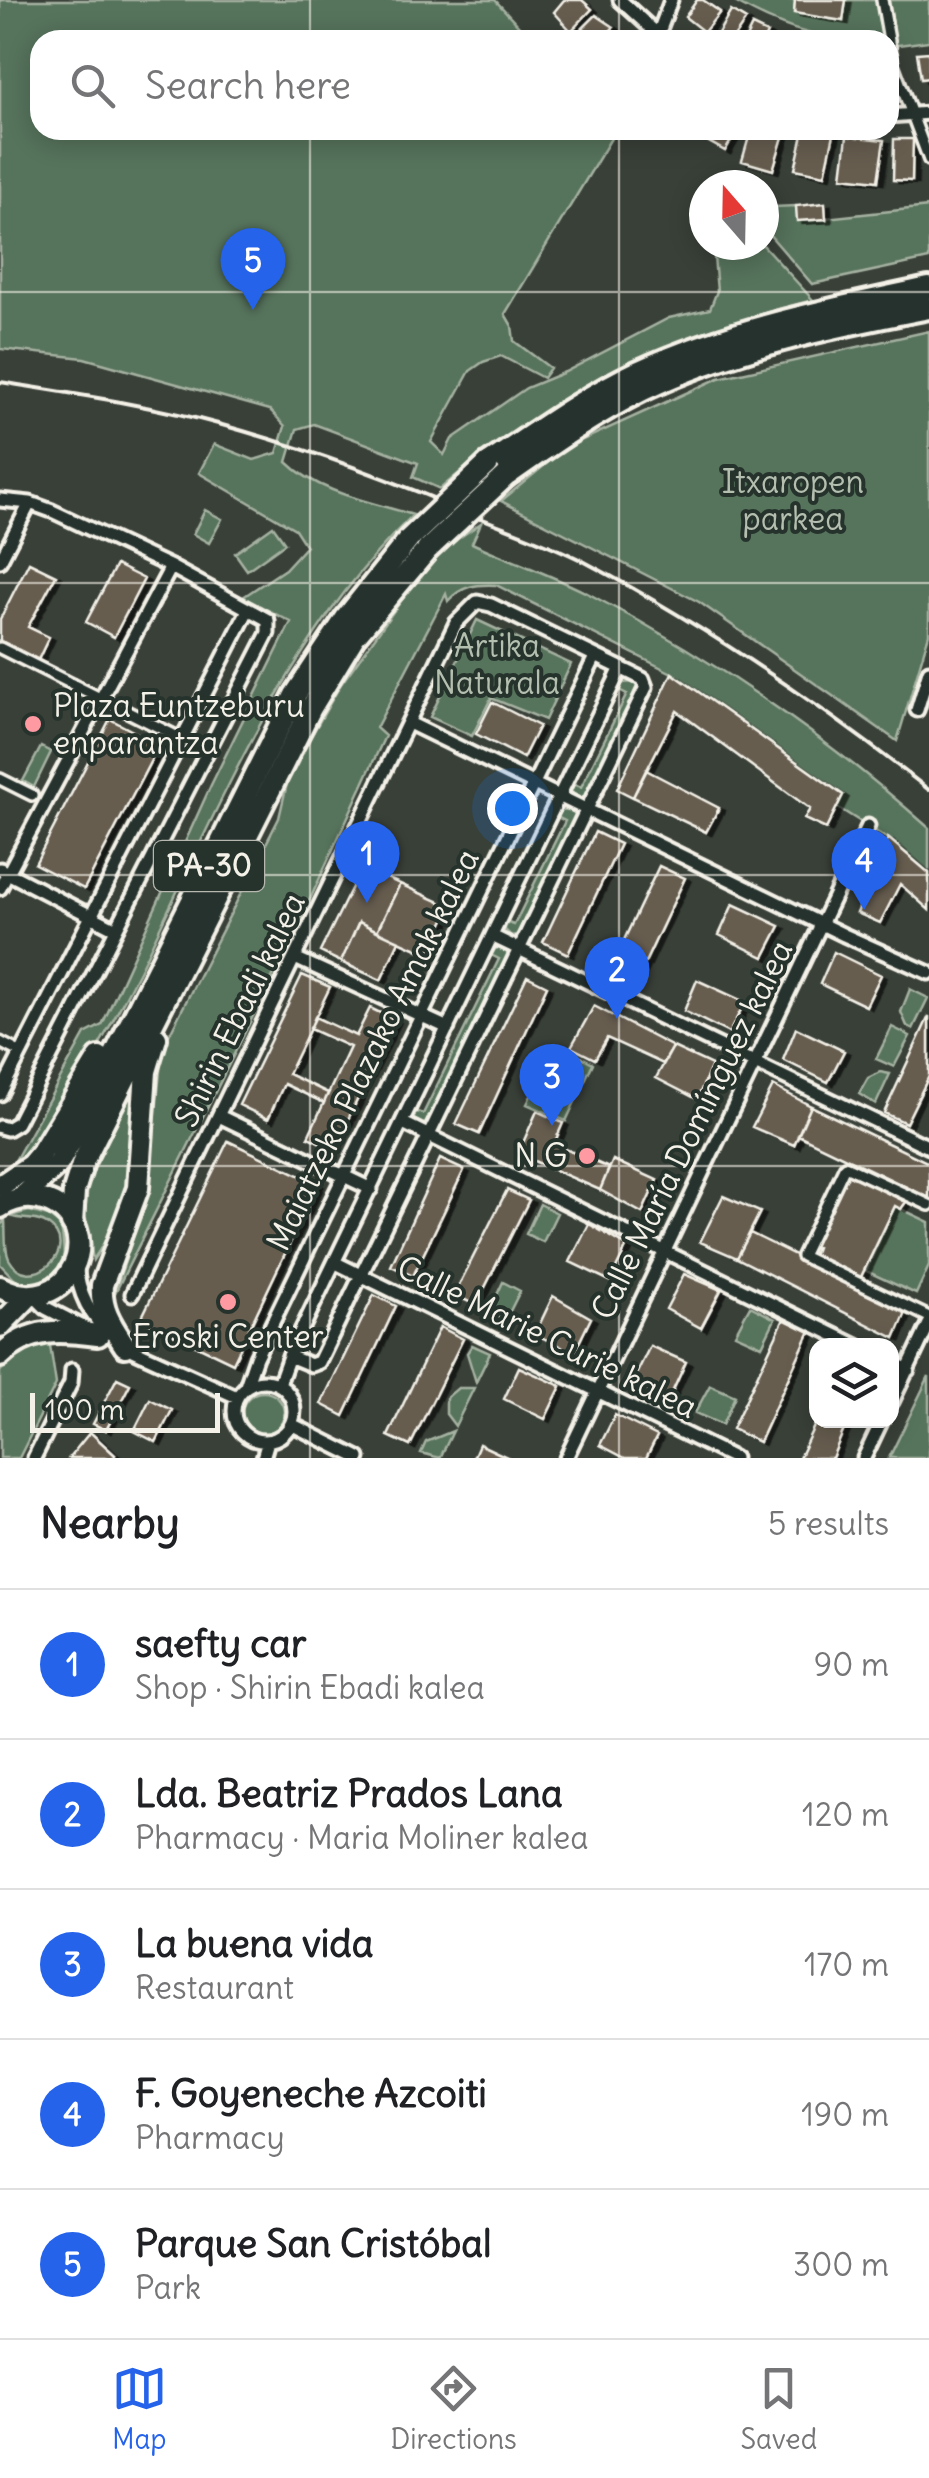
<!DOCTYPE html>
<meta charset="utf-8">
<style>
:root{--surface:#fff;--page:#f6f6f6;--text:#202124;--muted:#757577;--line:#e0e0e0;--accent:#2563eb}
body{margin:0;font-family:Delius,sans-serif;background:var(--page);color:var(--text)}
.controls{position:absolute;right:30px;bottom:30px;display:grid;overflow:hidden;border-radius:20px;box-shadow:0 5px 25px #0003}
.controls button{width:90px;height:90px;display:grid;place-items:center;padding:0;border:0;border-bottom:2px solid var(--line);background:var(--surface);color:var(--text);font:50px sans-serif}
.compass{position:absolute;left:689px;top:170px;width:90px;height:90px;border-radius:50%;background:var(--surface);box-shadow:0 5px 25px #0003;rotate:340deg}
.scale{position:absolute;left:30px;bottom:25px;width:190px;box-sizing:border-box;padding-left:10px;border:5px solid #f4f1e8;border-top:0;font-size:28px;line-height:35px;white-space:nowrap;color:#f4f1e8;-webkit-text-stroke:8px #26332d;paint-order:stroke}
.you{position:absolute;left:512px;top:808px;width:35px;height:35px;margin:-25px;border:8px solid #fff;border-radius:50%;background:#1a73e8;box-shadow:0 0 0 15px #1a73e833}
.badge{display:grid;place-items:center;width:65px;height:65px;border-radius:50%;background:var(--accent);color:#fff;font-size:32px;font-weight:700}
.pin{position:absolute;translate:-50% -82px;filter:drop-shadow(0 2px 5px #0008)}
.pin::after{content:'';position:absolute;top:52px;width:35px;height:30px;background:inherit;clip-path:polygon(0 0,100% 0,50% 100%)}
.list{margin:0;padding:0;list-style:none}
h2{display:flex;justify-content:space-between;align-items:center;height:130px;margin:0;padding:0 40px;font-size:42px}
h2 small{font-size:32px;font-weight:400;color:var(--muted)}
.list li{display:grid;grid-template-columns:65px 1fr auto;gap:30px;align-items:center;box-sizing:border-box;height:150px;padding:0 40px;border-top:2px solid var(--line)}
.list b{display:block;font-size:38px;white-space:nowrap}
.list p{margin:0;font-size:32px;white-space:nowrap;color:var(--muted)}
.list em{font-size:32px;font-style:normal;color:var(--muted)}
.icon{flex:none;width:55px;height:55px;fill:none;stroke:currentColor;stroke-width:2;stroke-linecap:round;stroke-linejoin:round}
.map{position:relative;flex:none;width:929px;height:1458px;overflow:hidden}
.search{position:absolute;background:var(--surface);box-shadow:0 5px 25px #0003;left:30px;right:30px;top:30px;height:110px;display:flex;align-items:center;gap:25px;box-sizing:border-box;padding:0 35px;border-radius:30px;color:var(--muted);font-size:38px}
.sheet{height:880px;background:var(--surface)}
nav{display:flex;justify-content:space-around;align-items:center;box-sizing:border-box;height:140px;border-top:2px solid var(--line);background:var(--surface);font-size:28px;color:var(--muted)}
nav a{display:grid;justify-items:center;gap:5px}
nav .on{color:var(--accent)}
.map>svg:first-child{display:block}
.green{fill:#57735b;stroke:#a6b2a2;stroke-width:2.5}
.building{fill:#665d50;stroke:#f4f1e8;stroke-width:2.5;filter:url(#shadow)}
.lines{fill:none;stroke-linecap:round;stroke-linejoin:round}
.pedestrian-casing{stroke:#f4f1e8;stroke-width:16}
.minor-casing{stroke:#f4f1e8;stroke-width:19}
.trunk-casing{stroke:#f4f1e8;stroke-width:28}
.pedestrian{stroke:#26332d;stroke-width:9}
.minor{stroke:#26332d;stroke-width:11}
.trunk{stroke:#26332d;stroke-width:20}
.rail{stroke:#f4f1e8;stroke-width:4}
.trunk-bridge-casing{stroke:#f4f1e8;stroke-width:28;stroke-linecap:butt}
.trunk-bridge{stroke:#26332d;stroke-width:20}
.grid{fill:none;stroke:#f4f1e8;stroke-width:2.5;stroke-opacity:0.55}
.poi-dot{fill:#ff9aa2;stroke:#26332d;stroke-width:4}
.labels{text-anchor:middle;stroke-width:8;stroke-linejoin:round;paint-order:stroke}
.shield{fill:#26332d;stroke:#b6b8b0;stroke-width:2.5}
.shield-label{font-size:30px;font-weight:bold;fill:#f4f1e8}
.park-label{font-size:32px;fill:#b5bfb0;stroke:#26332d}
.poi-label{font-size:32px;fill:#f4f1e8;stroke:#26332d;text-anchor:start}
.street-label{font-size:32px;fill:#f4f1e8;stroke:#26332d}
</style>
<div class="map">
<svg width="929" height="1458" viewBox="0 0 929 1458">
<defs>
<filter id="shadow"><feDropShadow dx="5.5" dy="3" stdDeviation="0" flood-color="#0009"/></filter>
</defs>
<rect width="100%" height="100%" fill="#394038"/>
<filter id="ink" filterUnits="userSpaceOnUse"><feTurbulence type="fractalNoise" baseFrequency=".01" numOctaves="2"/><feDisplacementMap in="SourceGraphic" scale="20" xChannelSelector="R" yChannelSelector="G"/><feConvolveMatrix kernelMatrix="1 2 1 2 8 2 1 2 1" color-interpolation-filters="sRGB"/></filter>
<g filter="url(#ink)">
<!-- green -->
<path class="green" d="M0 0H495L532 40H40V130H616L505 314 512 326 514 341 550 368 543 378 501 356 483 362 470 371 431 442 444 455 452 439 526 388 565 372 669 318 710 309 717 291 713 245H763L813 300C675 333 548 397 440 489L413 477 418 463 314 424 297 429 287 462C318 493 372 502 413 515 286 637 217 812 141 967 118 1013 94 1056 67 1099 49 1128 34 1156 7 1175L85 1034 102 1025 211 785 291 622 243 597 285 569 306 546 295 529 199 473 214 444 254 460 277 453 285 426 270 410 84 358 0 349Z
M731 0H795L794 13 843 21 846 0H929V41L890 46 889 40C819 40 792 34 731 0Z
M796 206 798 221 929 207V259L812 284 769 234 773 207Z
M929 331V634L897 741 699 602 501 501 567 447 719 378Z
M205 510 222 519 209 543 193 534Z
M481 523 472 543C511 561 552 575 591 595 712 658 827 737 929 828V873L891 841 837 807 842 795 672 673 496 585C476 584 461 586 448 601L446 594 376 728 385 736 295 932 113 1297 142 1211 151 1167 162 1049 279 818 289 775 341 684 403 598 444 548Z
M273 526 285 543 247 570 235 553Z
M477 620 571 664 545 720 491 698 472 736 430 717Z
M633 682 637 685V694L587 796 577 798 571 791 572 783 581 787 627 694 619 690 623 683Z
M41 747 51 752 34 787 23 781Z
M571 809 575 812V821L521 934 511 936 505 930V922L514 925 565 821 557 817 561 810Z
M501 947 509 950V960L430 1123 419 1125 414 1119V1111L423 1114 499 959 491 955 495 949Z
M910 989 928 998 913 1029 907 1026 901 1012Z
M892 1027 910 1036 894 1067 876 1059Z
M556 1044 593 1063 566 1121 527 1104Z
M880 1072 890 1074 876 1104 859 1094 868 1078Z
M137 1083C131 1152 134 1201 93 1260L85 1214 90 1164Z
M540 1204 557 1213 543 1242 526 1234Z
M895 1206 929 1222V1266L916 1294 866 1271Z
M29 1211 48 1216 61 1226C67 1268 67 1279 19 1284L0 1264V1226L5 1220C6 1232 4 1248 9 1259 29 1296 83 1249 48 1225 37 1217 23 1221 10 1216Z
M503 1282 520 1291 505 1321 489 1312Z
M750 1306 775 1319 762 1346 735 1334Z
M49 1339 56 1384 19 1458H0V1372C12 1353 28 1346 49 1339Z
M472 1345 490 1353 476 1382 467 1353Z
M929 1376V1458H889Z
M710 1385 735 1396 722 1425 695 1413Z
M474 1388 455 1426 446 1414V1398L458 1388Z
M242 1413a21 21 0 1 1 42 0a21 21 0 1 1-42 0Z
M453 1431 440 1458 421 1453 426 1442Z"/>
<!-- building -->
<path class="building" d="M564 0H582L592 9 571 31 554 12Z
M697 0H703L720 12 704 32 685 17Z
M795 0H846L843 21 794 13Z
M731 11 746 20 732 40H714Z
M596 15 614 27 601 40H591L580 31Z
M752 26 767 33 764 40H745Z
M929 52V78L921 79 917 53Z
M695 130H737L725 151 693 133Z
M751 130H785L773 170 742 161Z
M804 130 834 134 825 175 795 169Z
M847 136 884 140 878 181 842 177Z
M894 139H913L912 181 893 180Z
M825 203 826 219 797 221 796 206Z
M29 562 56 575 28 627 49 637 37 662 0 643V619Z
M116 565 144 579 114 637 86 622Z
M672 673 843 795 826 829 804 819 810 809 677 711 633 797 617 789Z
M492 702 539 726 523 758 476 734Z
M110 719 159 745 84 889 35 864Z
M646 770 719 808 706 832 633 797Z
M595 832 620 844 568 954 543 942Z
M888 838 929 873V910L900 884 880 923 857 913Z
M659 866 685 878 633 988 607 976Z
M362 867 400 884 377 931 359 922 341 962 320 952Z
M400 884 451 907 428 954 377 931Z
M733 904 780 926 764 957 719 935Z
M359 922 399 941 381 980 341 962Z
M834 952 881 975 866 1006 820 984Z
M302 975 330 987 288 1074 328 1093 324 1103 284 1084 268 1119 239 1105Z
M527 976 547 986 479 1134 456 1124Z
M697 980 745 1002 729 1033 684 1011Z
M594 1006 673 1047 663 1064 607 1038 595 1059 571 1047Z
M370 1008 395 1020 334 1149 308 1137 350 1047 310 1029 315 1017 356 1036Z
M929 1016V1076L906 1123 884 1113Z
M796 1028 844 1051 828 1082 783 1060Z
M673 1047 712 1065 697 1099 656 1078Z
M773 1086 811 1106 794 1145 752 1127Z
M811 1106 929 1163V1198L798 1135Z
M537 1111 563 1123 554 1144 609 1168 600 1190 518 1154Z
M228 1141 318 1184 233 1363 141 1319Z
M440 1159 464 1170 413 1276 391 1266Z
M613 1160 657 1180 642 1213 600 1190Z
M848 1173 906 1202 901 1209 895 1206 859 1281 812 1258 816 1247 813 1246Z
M507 1190 529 1200 476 1305 454 1295Z
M723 1196 760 1212 737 1258 700 1242Z
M589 1224 627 1246 610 1281 570 1262Z
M750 1233 907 1310 895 1338 737 1258Z
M684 1274 721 1290 701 1328 666 1309Z
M374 1295 396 1306 344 1416 321 1404Z
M553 1296 591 1318 574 1353 535 1334Z
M784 1319 810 1331 759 1442 732 1429Z
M440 1327 463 1339 410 1446 388 1436Z
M650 1346 686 1362 669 1399 632 1383Z
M519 1367 561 1386 545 1419 504 1399Z
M117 1378 130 1384 106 1430 93 1424Z
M150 1399 172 1410 156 1442 134 1431Z
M615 1415 657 1436 646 1458H625L600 1445Z
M817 1420H848L832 1458H799Z
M90 1432 115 1455 113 1458H69Z
M479 1444 509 1458H473Z"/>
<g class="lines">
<!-- pedestrian casing -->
<g class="pedestrian-casing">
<path id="pedestrian" d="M882 0 889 40
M889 42 893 64 929 160
M0 648 184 740
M0 779 32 795
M0 1042 21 1053
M929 1205 845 1166 802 1256 929 1317"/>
</g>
<!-- minor casing -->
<g class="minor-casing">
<path id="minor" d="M620 0 664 40
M656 40 671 0
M889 116 929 113
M0 500 30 503 52 511 171 567 268 620V633L17 1123 7 1129 0 1127
M0 561 30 503
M917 710 929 671
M409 723 844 935 929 973
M0 869 116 929
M0 888 171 567
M492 936 929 1147
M295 958 448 1028
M0 1094 248 610
M219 1116 371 1189
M403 1123 857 1346
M336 1263 734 1458
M77 1268C77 1291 92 1320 110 1334
M132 1294 456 623 477 602 491 605 643 679 646 687 319 1362 311 1365 289 1356
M34 1296 46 1308 85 1328
M120 1344 237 1397
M892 1362 908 1370
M234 1411a30 30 0 1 1 60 0a30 30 0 1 1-60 0Z
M279 1384 289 1356 621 668
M246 1386 256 1357 595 657
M892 1402 929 1324
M291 1424 359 1458
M34 1458 71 1383 72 1370
M263 1458 268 1441
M566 1458 868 826
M864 1458 882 1420"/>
</g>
<!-- trunk casing -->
<g class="trunk-casing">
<path id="trunk" d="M488 464C536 432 584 397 637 372 730 329 830 309 929 288
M506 476C550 445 594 414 643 390 733 347 831 327 929 308
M0 1186 31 1165 41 1153 99 1058
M21 1198 58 1164 74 1136 295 695 346 618 409 539
M0 1207C14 1198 30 1195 46 1201 111 1225 69 1324 0 1287
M72 1223 74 1191 83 1162 311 708 354 637 427 550
M0 1326 28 1297
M125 1346C112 1326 100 1310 102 1285L138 1188 146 1071 156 1038
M0 1356C30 1327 60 1330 98 1335"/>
</g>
<!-- pedestrian -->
<use href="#pedestrian" class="pedestrian"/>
<!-- minor -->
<use href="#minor" class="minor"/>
<!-- trunk -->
<use href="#trunk" class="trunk"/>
<!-- rail -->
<path class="rail" d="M0 382C74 394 150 405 222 425 310 449 395 481 478 517 513 531 550 544 583 561 706 626 820 704 929 790"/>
<!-- trunk-bridge casing -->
<g class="trunk-bridge-casing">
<path id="trunk-bridge" d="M409 539 488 464
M427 550 506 476"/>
</g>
<!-- trunk-bridge -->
<use href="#trunk-bridge" class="trunk-bridge"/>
</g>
</g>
<!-- grid -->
<path class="grid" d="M310 0V40M619 0V40M310 130V1458M619 130V1458M0 292H929M0 583H929M0 875H929M0 1166H929"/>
<!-- markers -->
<g class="poi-dot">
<circle cx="33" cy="724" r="10"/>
<circle cx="587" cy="1156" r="10"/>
<circle cx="228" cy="1302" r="10"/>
</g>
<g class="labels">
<!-- shield labels -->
<rect class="shield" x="154" y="841" width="110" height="50" rx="8"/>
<g class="shield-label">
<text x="209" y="876">PA-30</text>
</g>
<!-- park labels -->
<g class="park-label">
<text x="793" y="493">Itxaropen<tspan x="793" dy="37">parkea</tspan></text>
<text x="497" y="657">Artika<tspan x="497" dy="37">Naturala</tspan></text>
</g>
<!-- poi labels -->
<g class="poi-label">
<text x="53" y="717">Plaza Euntzeburu<tspan x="53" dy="37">enparantza</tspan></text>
<text x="567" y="1167" text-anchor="end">N G</text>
<text x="228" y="1348" text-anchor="middle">Eroski Center</text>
</g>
<!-- street labels -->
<g class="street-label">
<text transform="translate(240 1010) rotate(-64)" y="11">Shirin Ebadi kalea</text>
<text transform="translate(373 1050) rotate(-64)" y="11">Maiatzeko Plazako Amak kalea</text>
<text transform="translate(692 1130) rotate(-64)" y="11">Calle María Domínguez kalea</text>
<text transform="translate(547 1337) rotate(26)" y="11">Calle Marie Curie kalea</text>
</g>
</g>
</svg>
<div class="controls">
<button><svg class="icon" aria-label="layers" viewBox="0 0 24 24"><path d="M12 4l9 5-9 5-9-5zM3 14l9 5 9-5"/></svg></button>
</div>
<svg class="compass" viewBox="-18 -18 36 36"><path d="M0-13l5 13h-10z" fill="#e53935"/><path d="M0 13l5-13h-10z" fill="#757577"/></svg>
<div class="scale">100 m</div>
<div class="you"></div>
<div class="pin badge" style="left:367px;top:903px">1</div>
<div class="pin badge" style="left:617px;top:1019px">2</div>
<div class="pin badge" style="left:552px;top:1126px">3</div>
<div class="pin badge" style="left:864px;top:910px">4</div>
<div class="pin badge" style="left:253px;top:310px">5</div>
<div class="search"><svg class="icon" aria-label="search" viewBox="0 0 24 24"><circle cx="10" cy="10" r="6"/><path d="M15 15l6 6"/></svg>Search here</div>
</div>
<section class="sheet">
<h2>Nearby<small>5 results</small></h2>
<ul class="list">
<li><span class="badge">1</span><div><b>saefty car</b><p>Shop · Shirin Ebadi kalea</p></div><em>90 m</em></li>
<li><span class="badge">2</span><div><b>Lda. Beatriz Prados Lana</b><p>Pharmacy · Maria Moliner kalea</p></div><em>120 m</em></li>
<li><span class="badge">3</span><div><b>La buena vida</b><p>Restaurant</p></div><em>170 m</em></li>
<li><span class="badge">4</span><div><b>F. Goyeneche Azcoiti</b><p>Pharmacy</p></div><em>190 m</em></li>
<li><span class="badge">5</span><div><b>Parque San Cristóbal</b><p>Park</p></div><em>300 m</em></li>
</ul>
</section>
<nav>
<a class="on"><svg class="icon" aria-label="map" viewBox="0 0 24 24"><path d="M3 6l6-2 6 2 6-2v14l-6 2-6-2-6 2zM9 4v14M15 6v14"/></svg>Map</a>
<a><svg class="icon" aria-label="directions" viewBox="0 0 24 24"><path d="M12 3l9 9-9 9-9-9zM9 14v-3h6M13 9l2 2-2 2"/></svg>Directions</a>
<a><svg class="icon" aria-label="saved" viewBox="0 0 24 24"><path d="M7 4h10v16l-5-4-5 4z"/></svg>Saved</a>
</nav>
